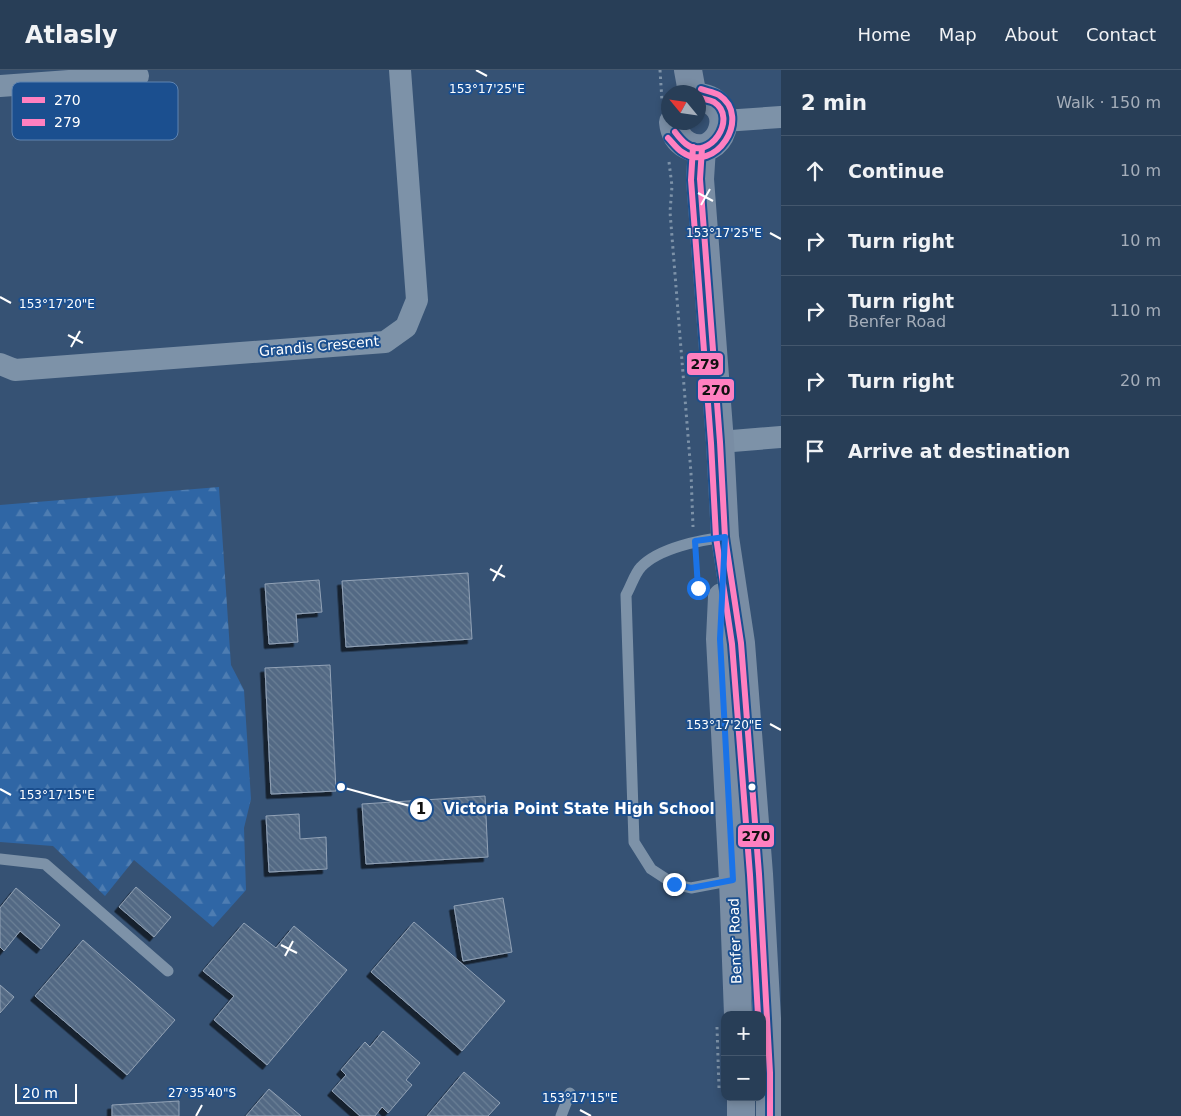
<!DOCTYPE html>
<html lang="en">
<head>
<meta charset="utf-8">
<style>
	:root { --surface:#283e57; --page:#344961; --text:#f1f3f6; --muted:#a5aeba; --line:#44576d }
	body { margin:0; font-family:"DejaVu Sans",sans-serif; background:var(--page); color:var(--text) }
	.controls { position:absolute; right:15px; bottom:15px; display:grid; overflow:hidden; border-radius:10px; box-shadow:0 2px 8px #0003 }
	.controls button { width:45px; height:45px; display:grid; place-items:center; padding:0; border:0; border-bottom:1px solid var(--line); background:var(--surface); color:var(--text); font:25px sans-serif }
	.compass { position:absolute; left:661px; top:15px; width:45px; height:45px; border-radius:50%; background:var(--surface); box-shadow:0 2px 8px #0003; rotate:299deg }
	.scale { position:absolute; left:15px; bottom:12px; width:62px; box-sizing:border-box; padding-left:5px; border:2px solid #fff; border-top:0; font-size:14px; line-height:18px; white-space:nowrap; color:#fff; -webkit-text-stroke:4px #1b4f8f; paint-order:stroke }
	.stop { position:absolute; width:15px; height:15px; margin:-11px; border:4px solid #1a73e8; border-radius:50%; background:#fff }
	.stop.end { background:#1a73e8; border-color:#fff; box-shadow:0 1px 5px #0008 }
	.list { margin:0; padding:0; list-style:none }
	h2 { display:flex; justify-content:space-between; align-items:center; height:65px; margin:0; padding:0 20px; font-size:21px }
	h2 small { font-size:16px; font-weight:400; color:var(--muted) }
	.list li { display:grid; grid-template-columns:32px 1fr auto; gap:15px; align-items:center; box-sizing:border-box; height:70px; padding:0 20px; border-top:1px solid var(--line) }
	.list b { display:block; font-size:19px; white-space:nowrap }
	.list p { margin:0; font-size:16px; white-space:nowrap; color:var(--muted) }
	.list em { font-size:16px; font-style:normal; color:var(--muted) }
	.icon { flex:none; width:28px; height:28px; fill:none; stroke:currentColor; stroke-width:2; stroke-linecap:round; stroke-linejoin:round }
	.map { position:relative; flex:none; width:781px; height:1046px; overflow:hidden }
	header { display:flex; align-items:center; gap:30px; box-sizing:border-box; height:70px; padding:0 25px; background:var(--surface); border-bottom:1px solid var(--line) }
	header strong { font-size:24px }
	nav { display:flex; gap:28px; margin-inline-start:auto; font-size:18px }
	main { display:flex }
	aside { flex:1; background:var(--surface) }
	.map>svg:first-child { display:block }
</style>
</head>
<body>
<header>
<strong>Atlasly</strong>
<nav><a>Home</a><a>Map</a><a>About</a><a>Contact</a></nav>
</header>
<main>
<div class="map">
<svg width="781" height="1046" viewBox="0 0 781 1046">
	<defs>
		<pattern id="forest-firs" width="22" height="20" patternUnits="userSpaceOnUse" patternTransform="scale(1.25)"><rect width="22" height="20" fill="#2f66a5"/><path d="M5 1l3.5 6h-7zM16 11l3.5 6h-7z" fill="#4e7db2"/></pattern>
		<pattern id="building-back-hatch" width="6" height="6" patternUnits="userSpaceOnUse" patternTransform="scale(1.25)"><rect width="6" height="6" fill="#526984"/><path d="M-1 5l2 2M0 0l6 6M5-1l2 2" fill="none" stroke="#6c8096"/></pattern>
		<filter id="shadow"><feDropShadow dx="-4.5" dy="4.5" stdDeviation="0" flood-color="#0009"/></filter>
	</defs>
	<rect width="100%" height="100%" fill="#365274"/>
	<path fill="url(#forest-firs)" d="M 219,417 L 231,595 L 244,620 L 251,729 L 244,758 L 246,820 L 213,857 L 134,790 L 105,826 L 53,776 L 0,772 L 0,435 Z"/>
	<path fill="url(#building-back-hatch)" stroke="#92a2b6" filter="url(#shadow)" d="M 468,503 L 472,569 L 346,577 L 342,511 Z
		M 319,510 L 322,542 L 296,544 L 298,572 L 269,574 L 265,514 Z
		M 330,595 L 336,721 L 271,724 L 265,598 Z
		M 485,726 L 488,787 L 366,794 L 362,734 Z
		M 299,744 L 300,769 L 326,767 L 327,799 L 269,802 L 266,746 Z
		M 136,817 L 171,847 L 154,867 L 119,837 Z
		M 16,818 L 60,855 L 41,879 L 20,861 L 4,881 L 0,877 L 0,838 Z
		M 503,828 L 512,882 L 463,891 L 454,836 Z
		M 414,852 L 505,931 L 462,981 L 371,902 Z
		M 244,853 L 276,878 L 294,856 L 347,900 L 267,995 L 214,950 L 234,926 L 203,901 Z
		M 83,870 L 175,950 L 127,1005 L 35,926 Z
		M 0,915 L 14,927 L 0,943 Z
		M 383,961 L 420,993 L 406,1010 L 412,1015 L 388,1043 L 382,1037 L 375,1046 L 360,1046 L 332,1021 L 346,1005 L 341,1000 L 365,972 L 370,977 Z
		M 464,1002 L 500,1033 L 488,1046 L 427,1046 Z
		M 269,1019 L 301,1046 L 246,1046 Z
		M 179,1031 L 179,1046 L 112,1046 L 112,1035 Z"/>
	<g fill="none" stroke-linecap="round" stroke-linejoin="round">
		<path stroke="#7d92a8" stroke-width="3" stroke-dasharray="2.5 4" stroke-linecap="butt" d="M 660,0 L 662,31
			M 669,92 L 672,116 L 670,142 L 691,403 L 693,457
			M 696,488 L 698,521
			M 717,957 L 719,1018"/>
		<path stroke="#7d92a8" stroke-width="11" d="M 725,467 C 700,470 659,478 641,497 C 635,503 631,516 626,525 L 634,772 L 651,799 L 674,814 L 691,818 L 733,810
			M 0,789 L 45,794 L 168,901
			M 561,1046 L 570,1023"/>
		<path stroke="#7d92a8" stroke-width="22" d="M 0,16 L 138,6
			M 724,51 L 781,47
			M 0,294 L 15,300 L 385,272 L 406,257 L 417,230 L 400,0
			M 720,372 L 781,367"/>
		<path stroke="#798da4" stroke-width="28" d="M 688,0 L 692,22
			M 673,52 C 674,62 678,70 687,75 C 721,93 743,32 698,27
			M 702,78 L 700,109 L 720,372 L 725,467 L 741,573 L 759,804 L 770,1003 L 770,1046
			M 722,527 L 720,569 L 733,810 L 738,945
			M 741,1027 L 741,1046"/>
		<g stroke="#1b4f8f" stroke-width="10">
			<path id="bus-1" d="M 675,62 C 678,66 682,71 686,74 C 709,92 739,48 714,32 C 710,30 703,29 698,27
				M 702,78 L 700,109 L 720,372 L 725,467 L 741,573 L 759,804 L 770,1003 L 770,1046"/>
		</g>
		<g stroke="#1b4f8f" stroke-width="10">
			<path id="bus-2" d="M 668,68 C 672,72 677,79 682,82 C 715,105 753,47 719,25 C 714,22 706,21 701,19
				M 693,77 L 691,110 L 711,373 L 716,467 L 732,574 L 750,805 L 758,945"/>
		</g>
		<use href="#bus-1" stroke="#ff80c0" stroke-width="6"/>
		<use href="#bus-2" stroke="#ff80c0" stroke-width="6"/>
	</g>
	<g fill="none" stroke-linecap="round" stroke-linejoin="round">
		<path stroke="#1a73e8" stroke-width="6" d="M 674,814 L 691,818 L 733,810 L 720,569 L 725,467 L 695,471 L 698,518"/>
	</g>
	<path fill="none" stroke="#fff" stroke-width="2" d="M 476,0 L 487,6M 698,123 L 713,131M 701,135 L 710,119M 770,163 L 781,169M 0,227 L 11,233M 68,265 L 83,273M 71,277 L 80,261M 490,499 L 505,507M 493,511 L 502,495M 770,654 L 781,660M 0,719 L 11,725M 281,875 L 297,883M 285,886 L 293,871M 580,1040 L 591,1046M 196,1046 L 202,1035"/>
	<circle fill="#fff" stroke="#1b4f8f" stroke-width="2" cx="752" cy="717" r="4.5"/>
	<g text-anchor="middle" stroke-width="4" stroke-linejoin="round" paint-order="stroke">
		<g font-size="14" fill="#fff" stroke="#1b4f8f">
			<text transform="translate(319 276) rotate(-5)" y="5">Grandis Crescent</text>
			<text transform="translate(735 871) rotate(-92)" y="5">Benfer Road</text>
		</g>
	</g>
	<rect x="12" y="12" width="166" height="58" rx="8" fill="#1b4f8f" stroke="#5f84b1" stroke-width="1"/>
	<rect x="22" y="27" width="23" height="6" fill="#ff80c0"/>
	<rect x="22" y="49" width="23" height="7" fill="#ff80c0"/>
	<g font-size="14" fill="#fff">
		<text x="54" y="35">270</text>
		<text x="54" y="57">279</text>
	</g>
	<g font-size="12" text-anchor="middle" fill="#fff" stroke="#1b4f8f" stroke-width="4" stroke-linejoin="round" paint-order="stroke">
		<text x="487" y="23">153°17'25"E</text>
		<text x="724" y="167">153°17'25"E</text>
		<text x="57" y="238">153°17'20"E</text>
		<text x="724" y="659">153°17'20"E</text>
		<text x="57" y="729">153°17'15"E</text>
		<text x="202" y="1027">27°35'40"S</text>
		<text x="580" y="1032">153°17'15"E</text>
	</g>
	<path fill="none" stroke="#fff" stroke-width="2" d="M341 717L421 739"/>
	<g fill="#fff" stroke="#1b4f8f" stroke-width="2">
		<circle cx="341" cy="717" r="5"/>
		<circle cx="421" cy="739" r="12"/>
	</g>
	<g font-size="15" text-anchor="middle" font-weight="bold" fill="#111">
		<text x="421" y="744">1</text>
	</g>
	<g font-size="15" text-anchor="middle" font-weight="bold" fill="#fff" stroke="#1b4f8f" stroke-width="4" stroke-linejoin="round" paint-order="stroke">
		<text x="579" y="744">Victoria Point State High School</text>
	</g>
	<g stroke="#1b4f8f" stroke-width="2">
		<rect x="686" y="282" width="38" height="24" rx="5" fill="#ff80c0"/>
		<rect x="697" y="308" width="38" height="24" rx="5" fill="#ff80c0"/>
		<rect x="737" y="754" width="38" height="24" rx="5" fill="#ff80c0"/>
	</g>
	<g font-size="14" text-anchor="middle" font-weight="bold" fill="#111">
		<text x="705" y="299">279</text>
		<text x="716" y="325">270</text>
		<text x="756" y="771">270</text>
	</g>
</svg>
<div class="controls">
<button>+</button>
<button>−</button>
</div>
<svg class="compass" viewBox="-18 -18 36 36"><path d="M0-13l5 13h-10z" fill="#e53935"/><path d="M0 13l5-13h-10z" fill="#a5aeba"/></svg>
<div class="scale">20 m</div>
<div class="stop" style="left:698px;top:518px"></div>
<div class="stop end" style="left:674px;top:814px"></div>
</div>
<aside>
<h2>2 min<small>Walk · 150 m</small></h2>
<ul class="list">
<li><svg class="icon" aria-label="ahead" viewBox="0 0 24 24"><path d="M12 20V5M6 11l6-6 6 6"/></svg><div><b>Continue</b></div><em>10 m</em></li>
<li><svg class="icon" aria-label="right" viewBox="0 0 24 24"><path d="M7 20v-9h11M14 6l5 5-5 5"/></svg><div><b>Turn right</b></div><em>10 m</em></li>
<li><svg class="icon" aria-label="right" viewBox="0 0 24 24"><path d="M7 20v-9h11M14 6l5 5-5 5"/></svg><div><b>Turn right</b><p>Benfer Road</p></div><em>110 m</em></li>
<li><svg class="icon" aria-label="right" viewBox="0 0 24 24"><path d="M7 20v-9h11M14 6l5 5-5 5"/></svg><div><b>Turn right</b></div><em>20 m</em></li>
<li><svg class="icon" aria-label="arrive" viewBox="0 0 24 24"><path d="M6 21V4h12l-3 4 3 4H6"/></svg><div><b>Arrive at destination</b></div></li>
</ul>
</aside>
</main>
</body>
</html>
